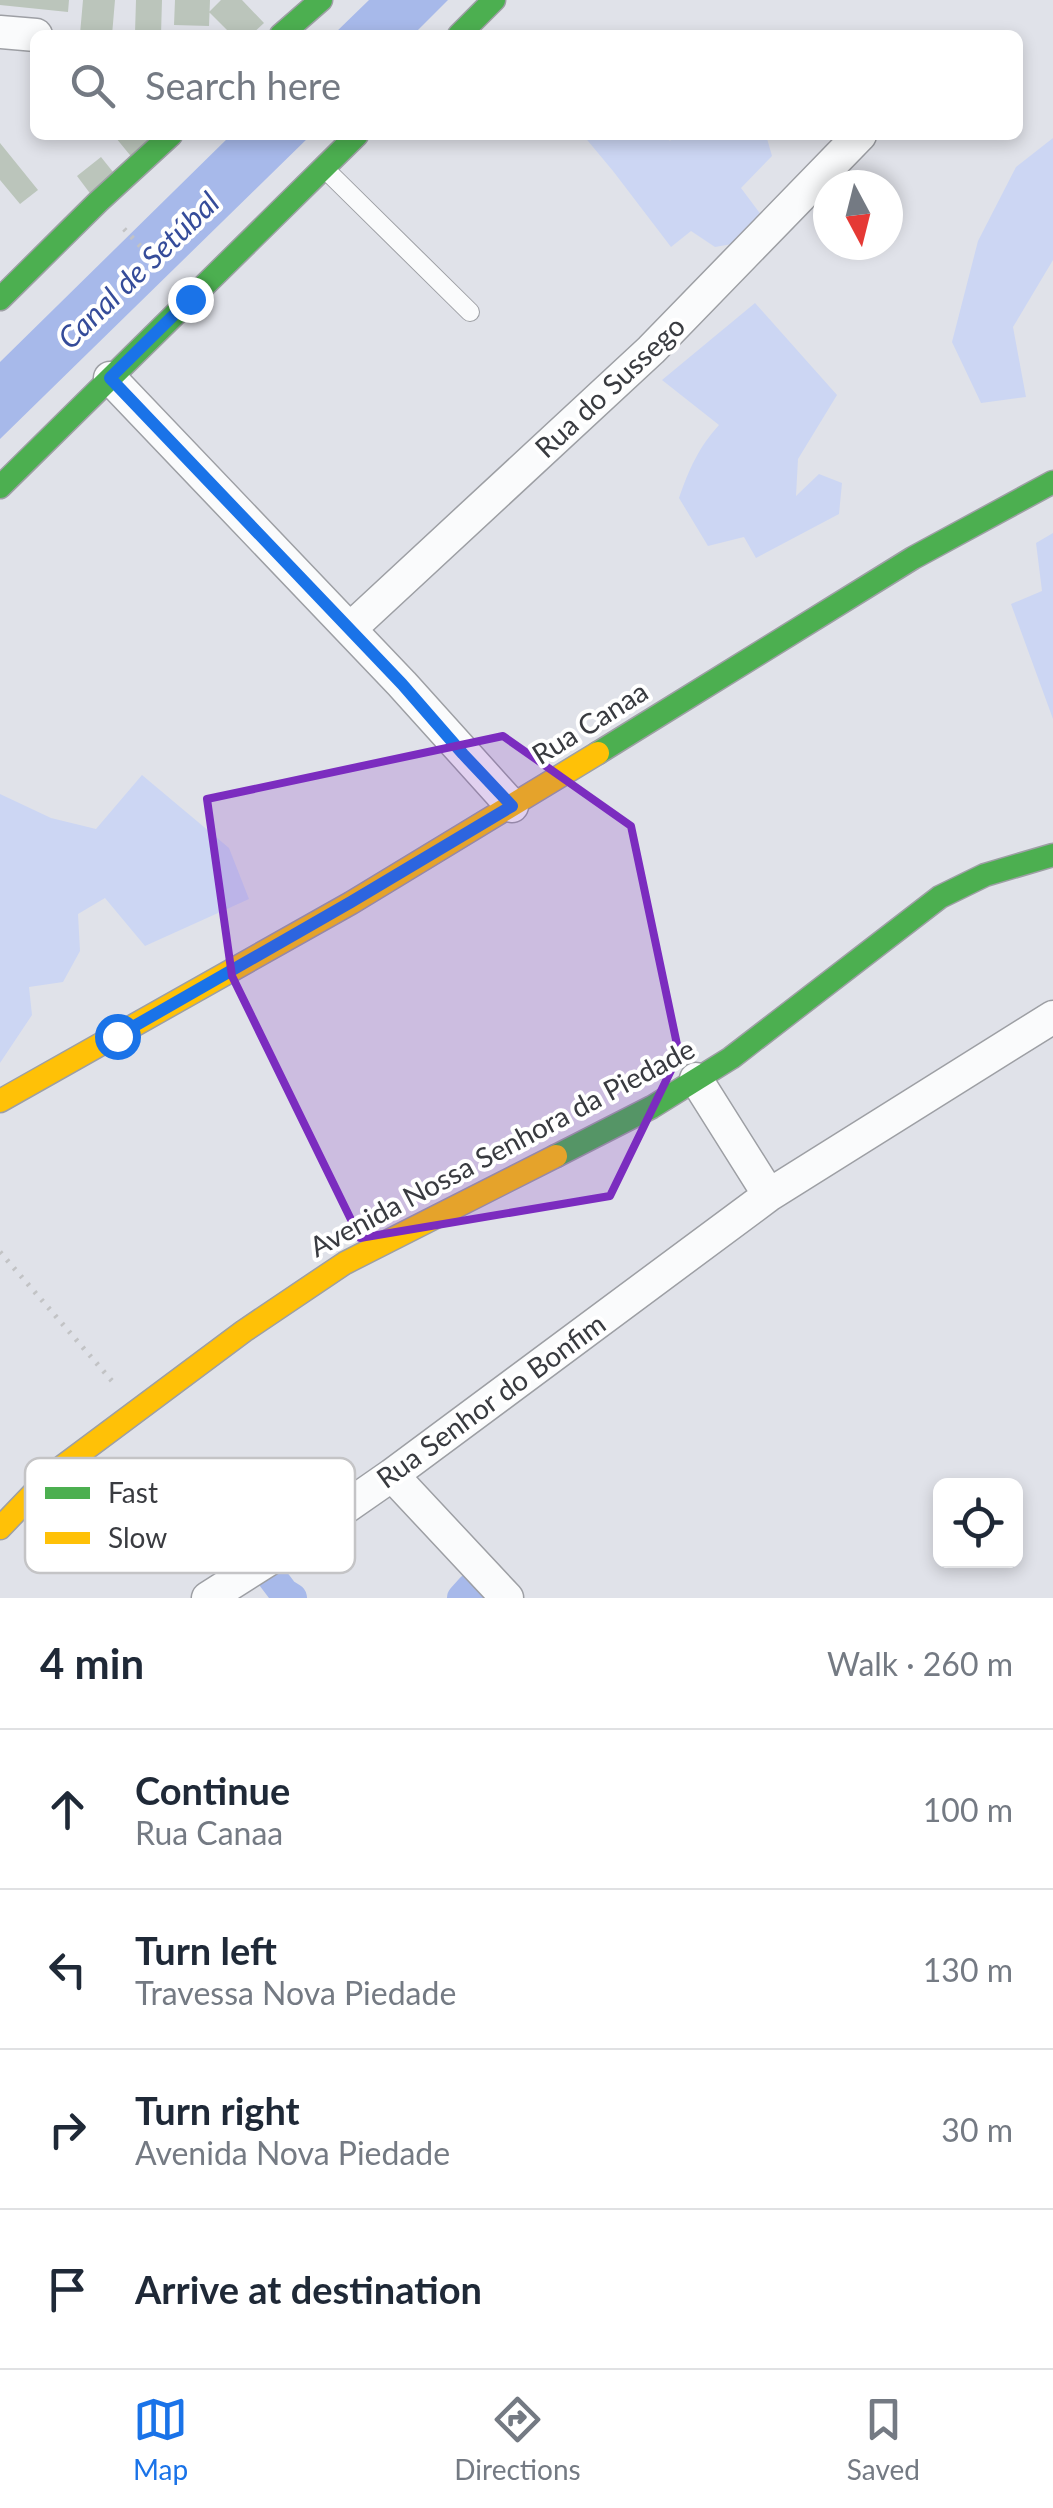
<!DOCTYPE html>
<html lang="en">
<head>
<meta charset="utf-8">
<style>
	:root { --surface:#fff; --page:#f2f2f3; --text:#1f2937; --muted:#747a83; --line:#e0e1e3; --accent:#1a73e8 }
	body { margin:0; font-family:Lato,sans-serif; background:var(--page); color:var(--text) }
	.controls { position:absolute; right:30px; bottom:30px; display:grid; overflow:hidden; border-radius:15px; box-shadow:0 5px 15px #0003 }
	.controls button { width:90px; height:90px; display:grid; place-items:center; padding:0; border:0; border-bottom:2px solid var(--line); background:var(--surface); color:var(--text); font:50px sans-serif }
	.compass { position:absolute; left:813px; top:170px; width:90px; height:90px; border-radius:50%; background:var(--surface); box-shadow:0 5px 15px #0003; rotate:173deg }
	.stop { position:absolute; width:30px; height:30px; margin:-22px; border:8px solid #1a73e8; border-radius:50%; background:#fff }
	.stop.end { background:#1a73e8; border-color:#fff; box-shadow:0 2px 10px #0008 }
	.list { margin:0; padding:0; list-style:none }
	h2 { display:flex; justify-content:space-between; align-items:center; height:130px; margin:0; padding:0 40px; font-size:42px }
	h2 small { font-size:32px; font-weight:400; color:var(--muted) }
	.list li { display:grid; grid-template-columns:65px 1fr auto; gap:30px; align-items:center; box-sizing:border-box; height:160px; padding:0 40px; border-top:2px solid var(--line) }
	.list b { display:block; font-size:38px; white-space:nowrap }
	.list p { margin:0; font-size:32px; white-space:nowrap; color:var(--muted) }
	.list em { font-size:32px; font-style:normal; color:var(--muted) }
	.icon { flex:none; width:55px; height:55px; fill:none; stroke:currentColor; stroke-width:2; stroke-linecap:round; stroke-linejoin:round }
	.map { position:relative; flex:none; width:1053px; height:1598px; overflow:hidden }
	.search { position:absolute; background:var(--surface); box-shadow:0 5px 15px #0003; left:30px; right:30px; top:30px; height:110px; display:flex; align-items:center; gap:25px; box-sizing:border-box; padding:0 35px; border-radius:15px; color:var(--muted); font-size:38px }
	.sheet { height:770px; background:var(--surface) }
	nav { display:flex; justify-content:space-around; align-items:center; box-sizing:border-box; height:140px; border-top:2px solid var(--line); background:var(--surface); font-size:28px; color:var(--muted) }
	nav a { display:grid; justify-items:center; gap:5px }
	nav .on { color:var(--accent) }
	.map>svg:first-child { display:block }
</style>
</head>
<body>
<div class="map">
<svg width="1053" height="1598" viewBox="0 0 1053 1598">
	<rect width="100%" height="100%" fill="#e0e2e9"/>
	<path fill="#ccd6f3" d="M 583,135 L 664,135 L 670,141 L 676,135 L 766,135 L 772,156 L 741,188 L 765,220 L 732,244 L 715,247 L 691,231 L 671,247 L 613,171 Z
		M 1053,138 L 1053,260 L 1013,327 L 1026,397 L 981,403 L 952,342 L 978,241 L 1016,167 Z
		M 755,303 L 837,395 L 798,459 L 796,496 L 819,474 L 842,483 L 839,514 L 756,558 L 744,537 L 708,546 L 679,498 C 689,469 699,447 719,425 L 662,380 Z
		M 1053,533 L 1053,719 L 1011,604 L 1042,591 L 1036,543 Z
		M 142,775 L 229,848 L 249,899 L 145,946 L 105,898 L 78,914 L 80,951 L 63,982 L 29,987 L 32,1015 L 0,1063 L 0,794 L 51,818 L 96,829 Z"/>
	<path fill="#a7b9ea" d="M 369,0 L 448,0 L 413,35 L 333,35 Z
		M 231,135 L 311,135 L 0,439 L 0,362 Z"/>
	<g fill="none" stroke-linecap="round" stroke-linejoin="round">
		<path stroke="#a7b9ea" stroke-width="30" d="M 219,1507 L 284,1593 L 292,1598
			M 462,1598 L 471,1588 L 490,1585 L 502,1598"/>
	</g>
	<path fill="#bbc5bb" d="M 0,0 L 69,0 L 68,12 L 0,5 Z
		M 83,0 L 115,0 L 112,35 L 80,34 Z
		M 136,0 L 162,0 L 161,35 L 135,33 Z
		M 175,0 L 210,0 L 209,26 L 174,25 Z
		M 221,0 L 242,0 L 264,23 L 251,35 L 232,35 L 209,12 Z
		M 120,135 L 164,135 L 134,160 L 116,138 Z
		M 0,143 L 38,190 L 20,204 L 0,180 Z
		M 101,157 L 117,177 L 92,196 L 77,176 Z"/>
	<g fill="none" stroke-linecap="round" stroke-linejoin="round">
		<g stroke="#9d9fa4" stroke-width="20">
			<path id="lane" d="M 324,168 L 470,312"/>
		</g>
		<g stroke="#9d9fa4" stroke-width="35">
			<path id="street" d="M 0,32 L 36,35
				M 110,378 L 402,684 L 512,806
				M 350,629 L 651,350 L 860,135
				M 696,1079 L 769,1195
				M 392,1475 L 507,1598
				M 208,1598 L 290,1546 L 392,1475 L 769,1195 L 1053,1017"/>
		</g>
		<g stroke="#9d9fa4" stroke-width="25">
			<path id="fast" d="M 281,35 L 321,0
				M 459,35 L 494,0
				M 0,299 L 98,202 L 171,135
				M 0,487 L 357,135
				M 598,753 L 913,558 L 1053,482
				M 556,1156 L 652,1107 L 731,1058 L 940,897 L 985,875 L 1053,855"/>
		</g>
		<g stroke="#9d9fa4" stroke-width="25">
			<path id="slow" d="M 0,1101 L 351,903 L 598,753
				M 0,1528 L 51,1475 L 244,1331 L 345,1263 L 556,1156"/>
		</g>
		<path stroke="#c2c3c5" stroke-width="5" stroke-dasharray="2.5 8" stroke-linecap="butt" d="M 124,229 L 165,272
			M 0,1252 L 112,1381"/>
		<use href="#lane" stroke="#fafbfc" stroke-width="18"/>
		<use href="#street" stroke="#fafbfc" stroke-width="32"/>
		<use href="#fast" stroke="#4caf50" stroke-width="22"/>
		<use href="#slow" stroke="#ffc107" stroke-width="22"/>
	</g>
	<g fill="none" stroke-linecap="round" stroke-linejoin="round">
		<path stroke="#1a73e8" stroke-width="12" d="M 117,1036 L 351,902 L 512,806 L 463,754 L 402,684 L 110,378 L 190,299"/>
	</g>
	<path fill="#7b2cbf" fill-opacity="0.2" stroke="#7b2cbf" stroke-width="8" stroke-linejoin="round" d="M 503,736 L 631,826 L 679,1054 L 610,1196 L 360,1238 L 232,976 L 207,799 Z"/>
	<g text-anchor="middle" stroke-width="8" stroke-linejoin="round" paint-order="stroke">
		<g font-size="28" fill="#393b40" stroke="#fff">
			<text transform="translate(610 387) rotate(-43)" y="10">Rua do Sussego</text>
			<text transform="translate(590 723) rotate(-32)" y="10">Rua Canaa</text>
			<text transform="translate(502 1148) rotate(-28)" y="10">Avenida Nossa Senhora da Piedade</text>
			<text transform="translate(491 1401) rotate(-36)" y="10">Rua Senhor do Bonfim</text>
		</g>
		<g font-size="30" font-style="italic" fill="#354c9a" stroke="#fff">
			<text transform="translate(139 271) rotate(-44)" y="10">Canal de Setúbal</text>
		</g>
	</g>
	<rect x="25" y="1458" width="330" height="115" rx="15" fill="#fff" stroke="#c4c4c6" stroke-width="2.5"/>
	<rect x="45" y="1487" width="45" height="12" fill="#4caf50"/>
	<rect x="45" y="1532" width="45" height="12" fill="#ffc107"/>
	<g font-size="28" fill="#393b40">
		<text x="108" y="1503">Fast</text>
		<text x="108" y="1548">Slow</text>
	</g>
</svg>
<div class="controls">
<button><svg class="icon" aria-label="locate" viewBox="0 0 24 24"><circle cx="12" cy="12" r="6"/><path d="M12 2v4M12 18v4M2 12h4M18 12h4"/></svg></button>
</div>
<svg class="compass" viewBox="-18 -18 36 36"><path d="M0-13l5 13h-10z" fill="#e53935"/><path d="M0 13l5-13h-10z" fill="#747a83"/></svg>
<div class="stop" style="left:117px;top:1036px"></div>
<div class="stop end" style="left:190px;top:299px"></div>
<div class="search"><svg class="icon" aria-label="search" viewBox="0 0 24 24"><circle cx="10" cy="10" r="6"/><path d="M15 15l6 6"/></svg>Search here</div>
</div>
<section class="sheet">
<h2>4 min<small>Walk · 260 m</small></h2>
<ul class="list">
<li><svg class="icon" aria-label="ahead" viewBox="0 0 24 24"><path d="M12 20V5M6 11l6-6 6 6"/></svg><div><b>Continue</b><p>Rua Canaa</p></div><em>100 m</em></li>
<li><svg class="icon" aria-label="left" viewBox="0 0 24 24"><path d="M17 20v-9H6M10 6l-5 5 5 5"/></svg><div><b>Turn left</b><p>Travessa Nova Piedade</p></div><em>130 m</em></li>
<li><svg class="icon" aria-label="right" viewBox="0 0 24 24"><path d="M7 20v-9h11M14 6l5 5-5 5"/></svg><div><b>Turn right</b><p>Avenida Nova Piedade</p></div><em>30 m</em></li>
<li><svg class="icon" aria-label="arrive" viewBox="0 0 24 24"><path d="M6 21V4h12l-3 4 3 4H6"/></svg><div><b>Arrive at destination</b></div></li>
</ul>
</section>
<nav>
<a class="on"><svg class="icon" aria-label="map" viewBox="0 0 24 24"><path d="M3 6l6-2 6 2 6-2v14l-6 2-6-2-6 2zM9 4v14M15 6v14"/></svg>Map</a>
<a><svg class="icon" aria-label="directions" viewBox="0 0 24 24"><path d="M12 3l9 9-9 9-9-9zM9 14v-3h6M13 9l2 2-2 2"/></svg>Directions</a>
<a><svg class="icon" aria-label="saved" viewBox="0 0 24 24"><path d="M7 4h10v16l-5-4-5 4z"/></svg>Saved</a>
</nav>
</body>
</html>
